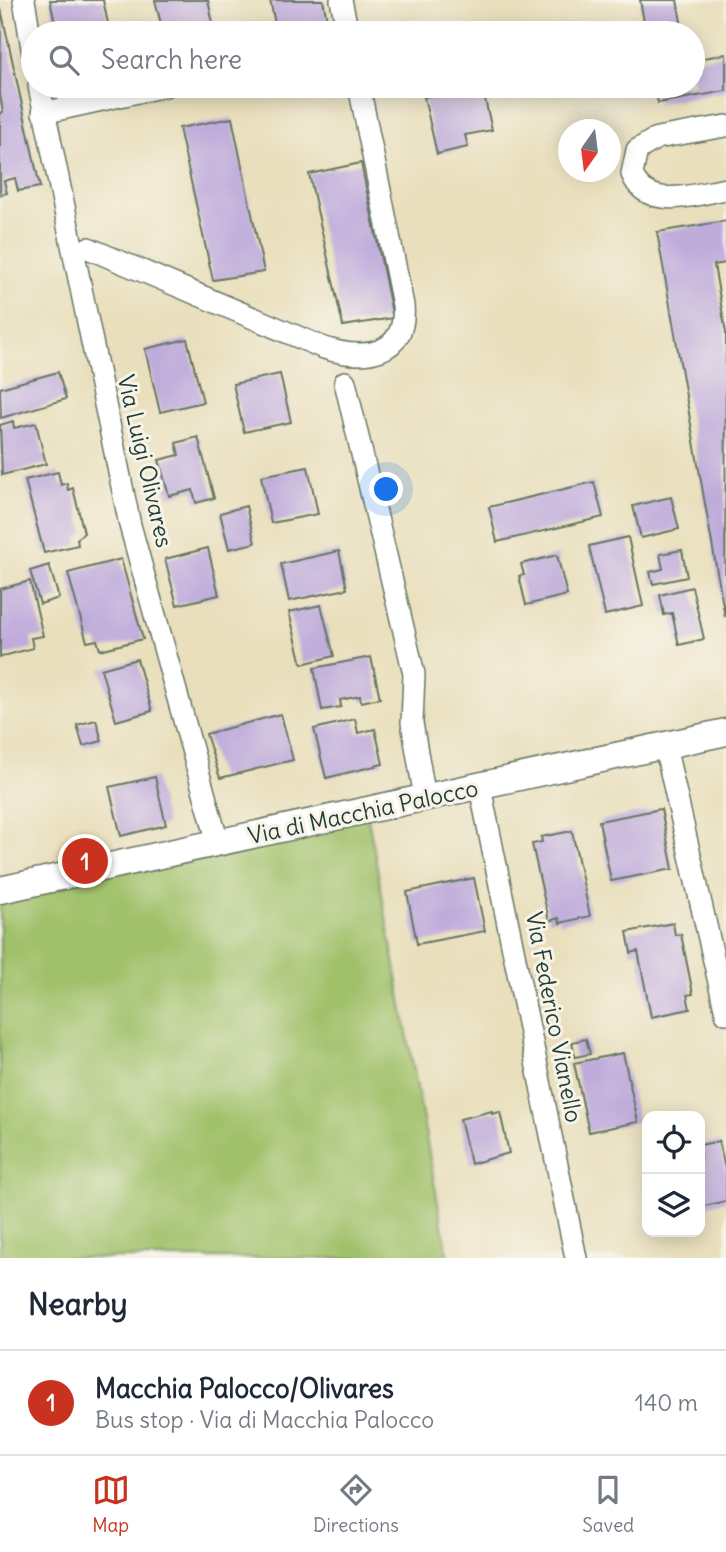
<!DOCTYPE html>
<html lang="en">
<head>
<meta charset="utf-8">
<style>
	:root { --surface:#fff; --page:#f2f2f3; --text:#1f2937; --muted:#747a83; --line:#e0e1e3; --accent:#c8321e }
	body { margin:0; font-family:Delius,sans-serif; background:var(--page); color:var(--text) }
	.controls { position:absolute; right:21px; bottom:21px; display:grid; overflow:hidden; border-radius:14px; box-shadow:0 4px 18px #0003 }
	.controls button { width:63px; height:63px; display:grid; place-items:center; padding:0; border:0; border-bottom:2px solid var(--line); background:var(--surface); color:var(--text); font:35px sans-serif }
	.compass { position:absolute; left:558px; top:119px; width:63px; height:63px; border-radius:50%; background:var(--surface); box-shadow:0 4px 18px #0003; rotate:194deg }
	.you { position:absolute; left:387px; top:490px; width:24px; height:24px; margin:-18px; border:5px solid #fff; border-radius:50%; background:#1a73e8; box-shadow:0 0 0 10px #1a73e833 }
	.badge { display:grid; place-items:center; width:46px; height:46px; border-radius:50%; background:var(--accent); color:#fff; font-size:23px; font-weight:700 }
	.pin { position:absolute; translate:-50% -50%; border:4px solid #fff; box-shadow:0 2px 7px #0006 }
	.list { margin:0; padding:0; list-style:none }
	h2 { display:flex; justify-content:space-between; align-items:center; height:91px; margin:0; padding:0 28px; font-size:30px }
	h2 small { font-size:23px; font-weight:400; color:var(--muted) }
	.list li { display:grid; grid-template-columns:46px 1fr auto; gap:21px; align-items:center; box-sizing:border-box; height:105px; padding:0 28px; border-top:2px solid var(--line) }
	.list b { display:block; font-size:26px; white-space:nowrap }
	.list p { margin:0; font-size:23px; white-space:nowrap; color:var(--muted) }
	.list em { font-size:23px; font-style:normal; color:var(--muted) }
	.icon { flex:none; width:38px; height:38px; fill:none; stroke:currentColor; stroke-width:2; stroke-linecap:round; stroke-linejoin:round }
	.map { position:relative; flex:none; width:726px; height:1258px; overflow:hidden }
	.search { position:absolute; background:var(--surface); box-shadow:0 4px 18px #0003; left:21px; right:21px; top:21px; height:77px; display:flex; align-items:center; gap:18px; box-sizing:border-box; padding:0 24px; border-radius:38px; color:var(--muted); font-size:26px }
	.sheet { height:196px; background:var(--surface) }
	nav { display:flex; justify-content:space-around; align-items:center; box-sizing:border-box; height:98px; border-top:2px solid var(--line); background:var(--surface); font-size:19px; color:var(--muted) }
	nav a { display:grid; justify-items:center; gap:4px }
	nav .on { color:var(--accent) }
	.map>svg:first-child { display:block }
</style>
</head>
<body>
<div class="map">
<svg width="726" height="1258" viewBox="0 0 726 1258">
	<rect width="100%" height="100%" fill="#f7f3e8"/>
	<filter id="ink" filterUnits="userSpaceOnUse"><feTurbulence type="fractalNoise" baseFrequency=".0143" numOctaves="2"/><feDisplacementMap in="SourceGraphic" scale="14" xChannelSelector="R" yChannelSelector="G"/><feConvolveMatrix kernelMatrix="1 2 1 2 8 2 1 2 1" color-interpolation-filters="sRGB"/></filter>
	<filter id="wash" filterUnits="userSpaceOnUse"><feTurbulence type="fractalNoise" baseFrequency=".00686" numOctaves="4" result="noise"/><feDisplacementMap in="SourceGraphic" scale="28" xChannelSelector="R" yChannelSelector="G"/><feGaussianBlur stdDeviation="1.57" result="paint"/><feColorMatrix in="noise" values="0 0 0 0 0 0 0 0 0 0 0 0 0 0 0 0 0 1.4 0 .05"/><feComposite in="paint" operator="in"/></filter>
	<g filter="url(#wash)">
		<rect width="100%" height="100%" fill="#e9dfbc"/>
		<path fill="#a0c16a" stroke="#607f4f" stroke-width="2" d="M 367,812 L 448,1258 L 0,1258 L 0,890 Z"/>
		<g id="blocks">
			<path fill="#bfacdb" d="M 50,0 L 103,0 L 110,33 L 57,33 Z
				M 155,0 L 208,0 L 213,24 L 163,32 Z
				M 270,0 L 323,0 L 328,25 L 277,33 Z
				M 640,0 L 677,0 L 683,33 L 646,33 Z
				M 1,9 L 40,187 L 18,191 L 15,178 L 4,181 L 7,193 L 0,195 L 0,113 L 3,112 L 0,95 Z
				M 726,54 L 726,91 L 658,103 L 655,86 L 693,86 L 693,60 Z
				M 473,86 L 482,86 L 492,130 L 465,135 L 468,147 L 437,154 L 424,97 Z
				M 232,118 L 264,272 L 213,280 L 179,128 Z
				M 361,163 L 393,318 L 343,326 L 309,174 Z
				M 726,221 L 726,263 L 714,265 L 726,333 L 725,617 L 657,232 Z
				M 187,339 L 203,402 L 160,412 L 145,349 Z
				M 58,372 L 66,399 L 1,418 L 0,388 Z
				M 280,374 L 291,422 L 244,432 L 233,384 Z
				M 13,421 L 14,428 L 36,423 L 46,464 L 2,475 L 0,425 Z
				M 198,437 L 214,498 L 196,503 L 193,490 L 169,496 L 159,460 L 179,455 L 176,443 Z
				M 308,467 L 318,514 L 271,523 L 261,476 Z
				M 58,472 L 61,485 L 67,483 L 68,490 L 73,488 L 84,533 L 77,539 L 78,545 L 44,553 L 25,480 Z
				M 594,482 L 603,517 L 497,542 L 489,507 Z
				M 671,497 L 679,529 L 641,538 L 633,506 Z
				M 246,506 L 255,543 L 229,549 L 220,513 Z
				M 628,537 L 643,606 L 605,615 L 589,546 Z
				M 208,548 L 219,595 L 177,605 L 165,559 Z
				M 682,550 L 687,577 L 653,584 L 650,572 L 663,569 L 660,554 Z
				M 339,551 L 347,589 L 289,601 L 281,564 Z
				M 557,555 L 567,595 L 526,605 L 519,576 L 524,575 L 521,564 Z
				M 121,559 L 143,639 L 100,650 L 97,640 L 87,642 L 68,573 Z
				M 49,565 L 59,598 L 40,604 L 30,571 Z
				M 30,581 L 43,636 L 31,638 L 33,648 L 0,657 L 0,589 Z
				M 692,587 L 704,639 L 679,645 L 672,613 L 664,615 L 660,595 Z
				M 321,605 L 334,656 L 302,664 L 289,612 Z
				M 371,657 L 380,698 L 361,702 L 360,696 L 340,700 L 341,707 L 322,710 L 314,668 Z
				M 137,659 L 152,711 L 116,721 L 101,669 Z
				M 281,714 L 293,760 L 220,778 L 206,734 Z
				M 355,719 L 358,733 L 375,729 L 383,764 L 326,778 L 314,729 Z
				M 96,720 L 102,741 L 83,746 L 77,725 Z
				M 155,777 L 166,825 L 121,836 L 109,787 Z
				M 661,809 L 673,869 L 611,881 L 599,821 Z
				M 572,831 L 590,916 L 560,923 L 559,918 L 549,921 L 532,844 L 542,842 L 541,837 Z
				M 474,878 L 485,931 L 417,944 L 407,892 Z
				M 673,923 L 675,935 L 681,934 L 693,994 L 687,995 L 690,1009 L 651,1017 L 638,951 L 631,953 L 627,932 Z
				M 586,1039 L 590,1054 L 575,1057 L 572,1042 Z
				M 623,1053 L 638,1122 L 589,1132 L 574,1063 Z
				M 492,1111 L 492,1114 L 500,1112 L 509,1153 L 471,1164 L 460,1119 Z
				M 719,1141 L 726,1173 L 726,1201 L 700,1207 L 700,1145 Z"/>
		</g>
	</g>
	<g filter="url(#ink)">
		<use href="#blocks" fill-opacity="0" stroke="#667664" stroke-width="2"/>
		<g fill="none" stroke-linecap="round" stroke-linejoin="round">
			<g stroke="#667664" stroke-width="24">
				<path id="minor" d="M 24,0 L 33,54
					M 341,0 L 348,33
					M 39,86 L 130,525 L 218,843
					M 43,113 L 165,86
					M 726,126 L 657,138 L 637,150 L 632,174 C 647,212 695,194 726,189
					M 88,248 L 324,348 C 362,360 408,357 403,305 L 359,86
					M 345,382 L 414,674 L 412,723 L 425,798
					M 665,746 L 726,1013
					M 480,787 L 576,1258"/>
			</g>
			<g stroke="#667664" stroke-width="29">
				<path id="tertiary" d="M 0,890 L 726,732"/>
			</g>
			<use href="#minor" stroke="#fff" stroke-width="21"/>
			<use href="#tertiary" stroke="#fff" stroke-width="26"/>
		</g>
	</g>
	<g text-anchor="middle" stroke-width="6" stroke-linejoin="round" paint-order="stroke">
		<g font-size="23" fill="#1f3d34" stroke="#f7f3e8">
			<text transform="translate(145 461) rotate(77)" y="8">Via Luigi Olivares</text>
			<text transform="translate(363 812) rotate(-12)" y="8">Via di Macchia Palocco</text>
			<text transform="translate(554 1017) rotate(79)" y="8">Via Federico Vianello</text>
		</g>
	</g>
</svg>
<div class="controls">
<button><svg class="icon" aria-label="locate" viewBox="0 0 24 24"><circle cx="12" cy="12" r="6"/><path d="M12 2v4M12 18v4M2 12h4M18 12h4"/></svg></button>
<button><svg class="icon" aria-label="layers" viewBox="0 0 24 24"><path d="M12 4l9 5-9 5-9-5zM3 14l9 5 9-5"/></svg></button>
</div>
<svg class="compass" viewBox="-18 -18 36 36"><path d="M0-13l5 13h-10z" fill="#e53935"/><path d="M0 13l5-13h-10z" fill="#747a83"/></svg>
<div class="you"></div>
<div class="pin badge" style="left:85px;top:861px">1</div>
<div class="search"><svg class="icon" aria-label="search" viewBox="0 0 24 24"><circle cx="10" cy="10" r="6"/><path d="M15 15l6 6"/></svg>Search here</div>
</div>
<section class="sheet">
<h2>Nearby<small></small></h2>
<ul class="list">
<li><span class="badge">1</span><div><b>Macchia Palocco/Olivares</b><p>Bus stop · Via di Macchia Palocco</p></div><em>140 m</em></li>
</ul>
</section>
<nav>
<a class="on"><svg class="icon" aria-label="map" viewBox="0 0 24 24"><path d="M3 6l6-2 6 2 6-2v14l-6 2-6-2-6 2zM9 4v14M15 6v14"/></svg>Map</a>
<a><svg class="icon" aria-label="directions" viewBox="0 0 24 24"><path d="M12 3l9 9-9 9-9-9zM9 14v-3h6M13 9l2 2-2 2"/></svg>Directions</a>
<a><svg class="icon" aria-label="saved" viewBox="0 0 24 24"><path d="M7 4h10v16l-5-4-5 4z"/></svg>Saved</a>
</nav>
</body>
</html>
